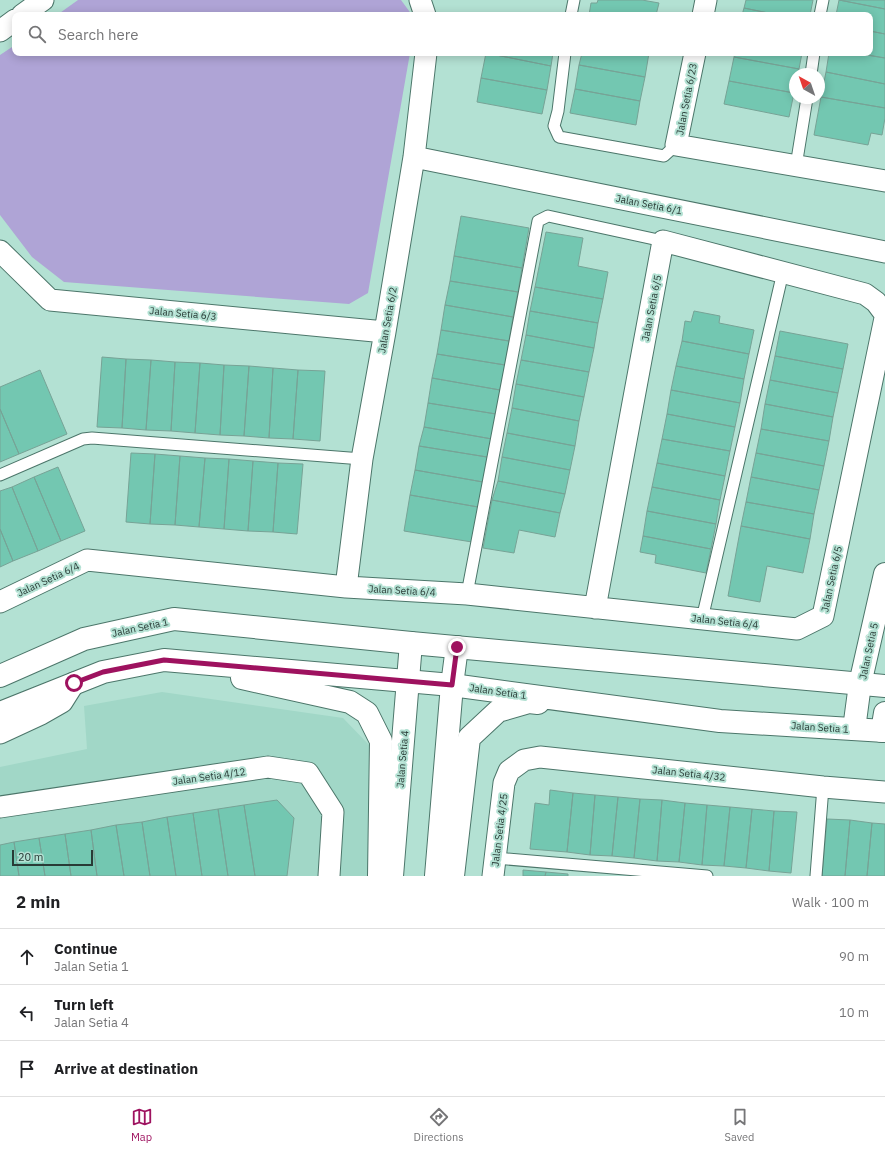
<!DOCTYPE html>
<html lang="en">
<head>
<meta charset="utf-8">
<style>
	:root { --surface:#fff; --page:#f6f6f6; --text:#202124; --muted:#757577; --line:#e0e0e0; --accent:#9e125f }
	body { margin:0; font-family:"IBM Plex Sans",sans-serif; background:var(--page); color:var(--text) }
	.compass { position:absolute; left:789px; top:68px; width:36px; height:36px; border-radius:50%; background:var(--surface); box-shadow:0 2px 10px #0003; rotate:320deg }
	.scale { position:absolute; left:12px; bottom:10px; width:81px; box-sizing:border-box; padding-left:4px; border:2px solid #293b36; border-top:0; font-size:11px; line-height:14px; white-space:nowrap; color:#293b36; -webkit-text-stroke:3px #b3e1d3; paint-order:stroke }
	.stop { position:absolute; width:12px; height:12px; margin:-9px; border:3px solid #9e125f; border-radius:50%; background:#fff }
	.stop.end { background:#9e125f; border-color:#fff; box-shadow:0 1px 4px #0008 }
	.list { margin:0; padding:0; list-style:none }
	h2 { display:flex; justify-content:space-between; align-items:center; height:52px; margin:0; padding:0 16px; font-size:17px }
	h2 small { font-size:13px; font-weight:400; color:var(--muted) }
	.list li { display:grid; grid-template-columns:26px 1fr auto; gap:12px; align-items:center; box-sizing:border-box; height:56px; padding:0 16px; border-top:1px solid var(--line) }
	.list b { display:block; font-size:15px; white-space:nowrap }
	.list p { margin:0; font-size:13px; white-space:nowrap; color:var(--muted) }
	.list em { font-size:13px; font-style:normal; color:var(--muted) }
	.icon { flex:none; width:22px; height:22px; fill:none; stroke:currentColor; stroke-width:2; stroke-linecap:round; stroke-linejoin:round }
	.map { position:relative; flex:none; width:885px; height:876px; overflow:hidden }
	.search { position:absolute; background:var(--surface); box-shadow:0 2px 10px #0003; left:12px; right:12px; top:12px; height:44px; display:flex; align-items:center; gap:10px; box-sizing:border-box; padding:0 14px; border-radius:8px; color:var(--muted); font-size:15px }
	.sheet { height:220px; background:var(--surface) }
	nav { display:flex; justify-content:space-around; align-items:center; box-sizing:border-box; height:56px; border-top:1px solid var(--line); background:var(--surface); font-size:11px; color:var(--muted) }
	nav a { display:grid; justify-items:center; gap:2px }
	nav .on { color:var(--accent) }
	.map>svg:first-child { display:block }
</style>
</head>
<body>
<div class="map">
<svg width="885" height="876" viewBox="0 0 885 876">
	<rect width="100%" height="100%" fill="#b3e1d3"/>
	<path fill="#a1d7c7" d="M 162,692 L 343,718 L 372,748 L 368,876 L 0,876 L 0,767 L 87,749 L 84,706 Z"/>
	<path fill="#afa4d6" d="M 78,0 L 401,0 L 412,15 L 57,15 Z
		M 15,45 L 15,53 L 410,53 L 368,293 L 349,304 L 64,282 L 32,257 L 0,215 L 0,55 Z"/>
	<path fill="#73c7b1" stroke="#77a396" d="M 598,0 L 642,0 L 659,3 L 656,15 L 589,15 L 591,3 L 597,3 Z
		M 746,0 L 813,0 L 810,15 L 778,15 L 744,8 Z
		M 839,0 L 885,0 L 885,9 Z
		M 839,0 L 885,9 L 885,34 L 870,31 L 870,15 L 836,15 Z
		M 744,8 L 778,15 L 742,15 Z
		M 870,31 L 885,34 L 885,58 L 855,53 L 870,53 Z
		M 486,53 L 553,53 L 551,66 Z
		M 486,53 L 551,66 L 547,90 L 481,78 Z
		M 582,53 L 649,53 L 645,77 L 579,65 Z
		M 735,53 L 802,53 L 799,69 L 734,57 Z
		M 829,53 L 855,53 L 885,58 L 885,84 L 826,72 Z
		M 734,57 L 799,69 L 798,74 L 795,74 L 794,93 L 729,81 Z
		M 579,65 L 645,77 L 640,101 L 575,89 Z
		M 826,72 L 885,84 L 885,108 L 821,97 Z
		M 481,78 L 547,90 L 542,114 L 477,102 Z
		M 729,81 L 794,93 L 789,117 L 724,104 Z
		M 575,89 L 640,101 L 636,125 L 570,113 Z
		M 821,97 L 885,108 L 885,118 L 882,135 L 871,133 L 868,145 L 814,135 Z
		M 461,216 L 529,228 L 522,268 L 454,256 Z
		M 546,232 L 583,238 L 578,266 L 608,272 L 603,299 L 535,287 Z
		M 454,256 L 522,268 L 518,292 L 450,281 Z
		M 450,281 L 518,292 L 513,317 L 445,305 Z
		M 535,287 L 603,299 L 598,323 L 530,311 Z
		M 445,305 L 513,317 L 509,341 L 441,330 Z
		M 530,311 L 598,323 L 594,348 L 526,335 Z
		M 694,311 L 720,316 L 719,323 L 754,330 L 749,354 L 682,341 L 685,321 L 691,322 Z
		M 441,330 L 509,341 L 505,365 L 437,354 Z
		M 780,331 L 848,344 L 843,369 L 775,356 Z
		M 526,335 L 594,348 L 589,372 L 521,360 Z
		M 682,341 L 749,354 L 744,379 L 676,366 Z
		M 437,354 L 505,365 L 500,390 L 432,378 Z
		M 775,356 L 843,369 L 838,393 L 770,380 Z
		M 102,357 L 126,359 L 122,428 L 97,427 Z
		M 126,359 L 151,360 L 146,430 L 122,428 Z
		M 151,360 L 175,362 L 171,431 L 146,430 Z
		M 521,360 L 589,372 L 584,397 L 516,384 Z
		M 175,362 L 200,363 L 195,433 L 171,431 Z
		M 200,363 L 224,365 L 220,435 L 195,433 Z
		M 224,365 L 249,366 L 244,436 L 220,435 Z
		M 249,366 L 273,368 L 269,438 L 244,436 Z
		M 676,366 L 744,379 L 740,403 L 671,390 Z
		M 273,368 L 298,370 L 293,439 L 269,438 Z
		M 40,370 L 67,434 L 19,454 L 0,409 L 0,387 Z
		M 298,370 L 325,371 L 320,441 L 293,439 Z
		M 432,378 L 500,390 L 496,414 L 428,403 Z
		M 770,380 L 838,393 L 833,417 L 765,404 Z
		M 516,384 L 584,397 L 579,421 L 512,408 Z
		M 671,390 L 740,403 L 735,427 L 667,414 Z
		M 428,403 L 496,414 L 492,439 L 424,427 Z
		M 765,404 L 833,417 L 829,441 L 761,429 Z
		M 512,408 L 579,421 L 575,446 L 507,433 Z
		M 0,409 L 19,454 L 0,462 Z
		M 667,414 L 735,427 L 730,451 L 662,439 Z
		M 424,427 L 492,439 L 487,457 L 419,446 Z
		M 761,429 L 829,441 L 824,466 L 756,453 Z
		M 507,433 L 575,446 L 570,470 L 502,457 Z
		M 662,439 L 730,451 L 725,476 L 657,463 Z
		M 419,446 L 487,457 L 483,482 L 415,470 Z
		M 131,453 L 155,454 L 150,524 L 126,522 Z
		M 756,453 L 824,466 L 819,490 L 751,477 Z
		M 155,454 L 180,456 L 175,525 L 150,524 Z
		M 180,456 L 205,458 L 199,527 L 175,525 Z
		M 502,457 L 570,470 L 565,494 L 498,481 Z
		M 205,458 L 229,459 L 224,529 L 199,527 Z
		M 229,459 L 253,461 L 248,531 L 224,529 Z
		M 253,461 L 278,463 L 273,532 L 248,531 Z
		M 278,463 L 303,464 L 297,534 L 273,532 Z
		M 657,463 L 725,476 L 720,500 L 652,487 Z
		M 58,467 L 85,531 L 61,541 L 34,477 Z
		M 415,470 L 483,482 L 478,507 L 410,495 Z
		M 34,477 L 61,541 L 38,551 L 12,487 Z
		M 751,477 L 819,490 L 814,514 L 746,502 Z
		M 498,481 L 565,494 L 560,513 L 492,500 Z
		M 12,487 L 38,551 L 13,561 L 0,529 L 0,491 Z
		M 652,487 L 720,500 L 716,524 L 647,511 Z
		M 410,495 L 478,507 L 472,542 L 404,531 Z
		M 492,500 L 560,513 L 555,537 L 519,530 L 514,553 L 483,548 Z
		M 746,502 L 814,514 L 810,539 L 741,526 Z
		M 647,511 L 716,524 L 711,549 L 643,536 Z
		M 741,526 L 810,539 L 803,573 L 767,566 L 760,602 L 728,596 Z
		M 0,529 L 13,561 L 0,567 Z
		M 643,536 L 711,549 L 706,573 L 655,563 L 656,555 L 640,552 Z
		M 550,790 L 573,793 L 567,852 L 530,849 L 535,803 L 549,805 Z
		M 573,793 L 595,795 L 590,855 L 567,852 Z
		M 595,795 L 618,797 L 612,856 L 590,855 Z
		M 618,797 L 640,799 L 634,858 L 612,856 Z
		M 640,799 L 662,800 L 657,861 L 634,858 Z
		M 277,800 L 294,818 L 287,876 L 255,876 L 244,805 Z
		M 662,800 L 685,803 L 679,862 L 657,861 Z
		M 685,803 L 707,805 L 702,865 L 679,862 Z
		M 244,805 L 255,876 L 228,876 L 218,809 Z
		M 707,805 L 730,807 L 724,866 L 702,865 Z
		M 730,807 L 752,809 L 746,868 L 724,866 Z
		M 218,809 L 228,876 L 202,876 L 193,813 Z
		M 752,809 L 774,811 L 769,871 L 746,868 Z
		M 774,811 L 797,812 L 791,873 L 769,871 Z
		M 193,813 L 202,876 L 176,876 L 167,817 Z
		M 167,817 L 176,876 L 150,876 L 142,822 Z
		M 827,819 L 850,820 L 845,876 L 822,876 Z
		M 850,820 L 872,823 L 867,876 L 845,876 Z
		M 142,822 L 150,876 L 124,876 L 116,825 Z
		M 872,823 L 885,824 L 885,876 L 867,876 Z
		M 116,825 L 124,876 L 97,876 L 91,830 Z
		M 91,830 L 97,876 L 71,876 L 65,834 Z
		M 65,834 L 71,876 L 45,876 L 39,838 Z
		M 39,838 L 45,876 L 19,876 L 14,842 Z
		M 14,842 L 19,876 L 0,876 L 0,845 Z
		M 523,870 L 546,872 L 545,876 L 523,876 Z
		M 546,872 L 568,874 L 568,876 L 545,876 Z"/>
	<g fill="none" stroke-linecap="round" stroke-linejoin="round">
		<g stroke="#4c766a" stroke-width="13">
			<path id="service" d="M 571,15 L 574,0
				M 820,15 L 823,0
				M 565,53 L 558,111 L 554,126 L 559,137 L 664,156 L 676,145
				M 811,74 L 814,53
				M 796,166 L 807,98
				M 0,475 L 83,439 L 92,438 L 362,459
				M 467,594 L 538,221 L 548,216 L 663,241
				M 702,619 L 783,272
				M 495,858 L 707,876
				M 816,876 L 823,787"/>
		</g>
		<g stroke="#4c766a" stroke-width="23">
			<path id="minor" d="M 420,0 L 425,15
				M 22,15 L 43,0
				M 703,15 L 706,0
				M 0,31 L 15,20
				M 695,53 L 676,145 L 885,181
				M 414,157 L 885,252
				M 0,251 L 50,300 L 385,332
				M 346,587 L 362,459 L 385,332 L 414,157 L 426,53
				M 0,602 L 87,560 L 346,587 L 467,594 L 797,629 L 823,616 L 885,318
				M 595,608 L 663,241 L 865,294 L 876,302 L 885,314
				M 0,733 L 41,714 L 62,702 L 74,683
				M 0,807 L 268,767 L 308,773 L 333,812 L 329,876
				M 493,876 L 504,783 L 509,771 L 524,760 L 540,757 L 823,787 L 885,792"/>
		</g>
		<g stroke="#4c766a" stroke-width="24">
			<path id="tertiary" d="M 854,729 L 860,684 L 885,574
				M 882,731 L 885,713
				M 392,876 L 411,643
				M 436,876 L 452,685 L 457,647"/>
		</g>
		<g stroke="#4c766a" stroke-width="24">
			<path id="primary" d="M 0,676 L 84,639 L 174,619 L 411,643 L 885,686
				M 242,678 L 350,702 L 367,713 L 381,741 L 379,876
				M 0,713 L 103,672 L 164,660 L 452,685 L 720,721 L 885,731
				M 453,876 L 469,738 L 498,711 L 529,702 L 538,703"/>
		</g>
		<use href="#service" stroke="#fff" stroke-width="11"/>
		<use href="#minor" stroke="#fff" stroke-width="21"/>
		<use href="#tertiary" stroke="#fff" stroke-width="22"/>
		<use href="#primary" stroke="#fff" stroke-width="22"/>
	</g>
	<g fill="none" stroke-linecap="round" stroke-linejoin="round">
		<path stroke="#9e125f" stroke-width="5" d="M 74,683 L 103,672 L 164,660 L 452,685 L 457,647"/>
	</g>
	<g text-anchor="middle" stroke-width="4" stroke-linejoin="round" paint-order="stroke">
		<g font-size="10" fill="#293b36" stroke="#b3e1d3">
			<text transform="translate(686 99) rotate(-79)" y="4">Jalan Setia 6/23</text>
			<text transform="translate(649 204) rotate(11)" y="4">Jalan Setia 6/1</text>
			<text transform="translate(651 308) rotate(-79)" y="4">Jalan Setia 6/5</text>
			<text transform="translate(183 313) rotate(5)" y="4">Jalan Setia 6/3</text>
			<text transform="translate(387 320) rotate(-80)" y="4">Jalan Setia 6/2</text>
			<text transform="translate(48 579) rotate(-25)" y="4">Jalan Setia 6/4</text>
			<text transform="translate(831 579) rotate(-78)" y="4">Jalan Setia 6/5</text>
			<text transform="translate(402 590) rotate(3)" y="4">Jalan Setia 6/4</text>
			<text transform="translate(725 621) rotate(6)" y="4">Jalan Setia 6/4</text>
			<text transform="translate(140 627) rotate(-12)" y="4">Jalan Setia 1</text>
			<text transform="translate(868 651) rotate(-78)" y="4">Jalan Setia 5</text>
			<text transform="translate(498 691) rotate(8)" y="4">Jalan Setia 1</text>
			<text transform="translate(820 727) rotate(4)" y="4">Jalan Setia 1</text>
			<text transform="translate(402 759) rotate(-85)" y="4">Jalan Setia 4</text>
			<text transform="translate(689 773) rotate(6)" y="4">Jalan Setia 4/32</text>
			<text transform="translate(209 776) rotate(-8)" y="4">Jalan Setia 4/12</text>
			<text transform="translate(499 830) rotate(-83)" y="4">Jalan Setia 4/25</text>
		</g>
	</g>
</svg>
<svg class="compass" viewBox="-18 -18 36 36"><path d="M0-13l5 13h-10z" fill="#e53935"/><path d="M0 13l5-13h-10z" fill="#757577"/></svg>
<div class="scale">20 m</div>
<div class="stop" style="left:74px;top:683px"></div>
<div class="stop end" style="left:457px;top:647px"></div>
<div class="search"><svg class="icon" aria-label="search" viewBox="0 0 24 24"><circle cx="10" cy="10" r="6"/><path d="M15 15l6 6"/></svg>Search here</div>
</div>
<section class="sheet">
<h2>2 min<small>Walk · 100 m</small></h2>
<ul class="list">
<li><svg class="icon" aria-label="ahead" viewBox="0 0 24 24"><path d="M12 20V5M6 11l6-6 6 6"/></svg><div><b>Continue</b><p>Jalan Setia 1</p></div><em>90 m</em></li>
<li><svg class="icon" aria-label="left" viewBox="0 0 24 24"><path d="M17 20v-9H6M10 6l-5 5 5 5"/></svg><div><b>Turn left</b><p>Jalan Setia 4</p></div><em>10 m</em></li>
<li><svg class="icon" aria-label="arrive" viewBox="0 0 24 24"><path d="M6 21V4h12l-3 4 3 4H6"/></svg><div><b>Arrive at destination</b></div></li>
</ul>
</section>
<nav>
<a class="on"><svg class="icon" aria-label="map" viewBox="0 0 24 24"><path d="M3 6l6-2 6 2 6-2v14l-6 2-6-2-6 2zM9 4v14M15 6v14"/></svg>Map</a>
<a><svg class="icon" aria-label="directions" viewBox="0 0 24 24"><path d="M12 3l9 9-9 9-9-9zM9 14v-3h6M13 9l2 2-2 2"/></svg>Directions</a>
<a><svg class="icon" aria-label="saved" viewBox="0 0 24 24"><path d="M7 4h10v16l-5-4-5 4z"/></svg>Saved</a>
</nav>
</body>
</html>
